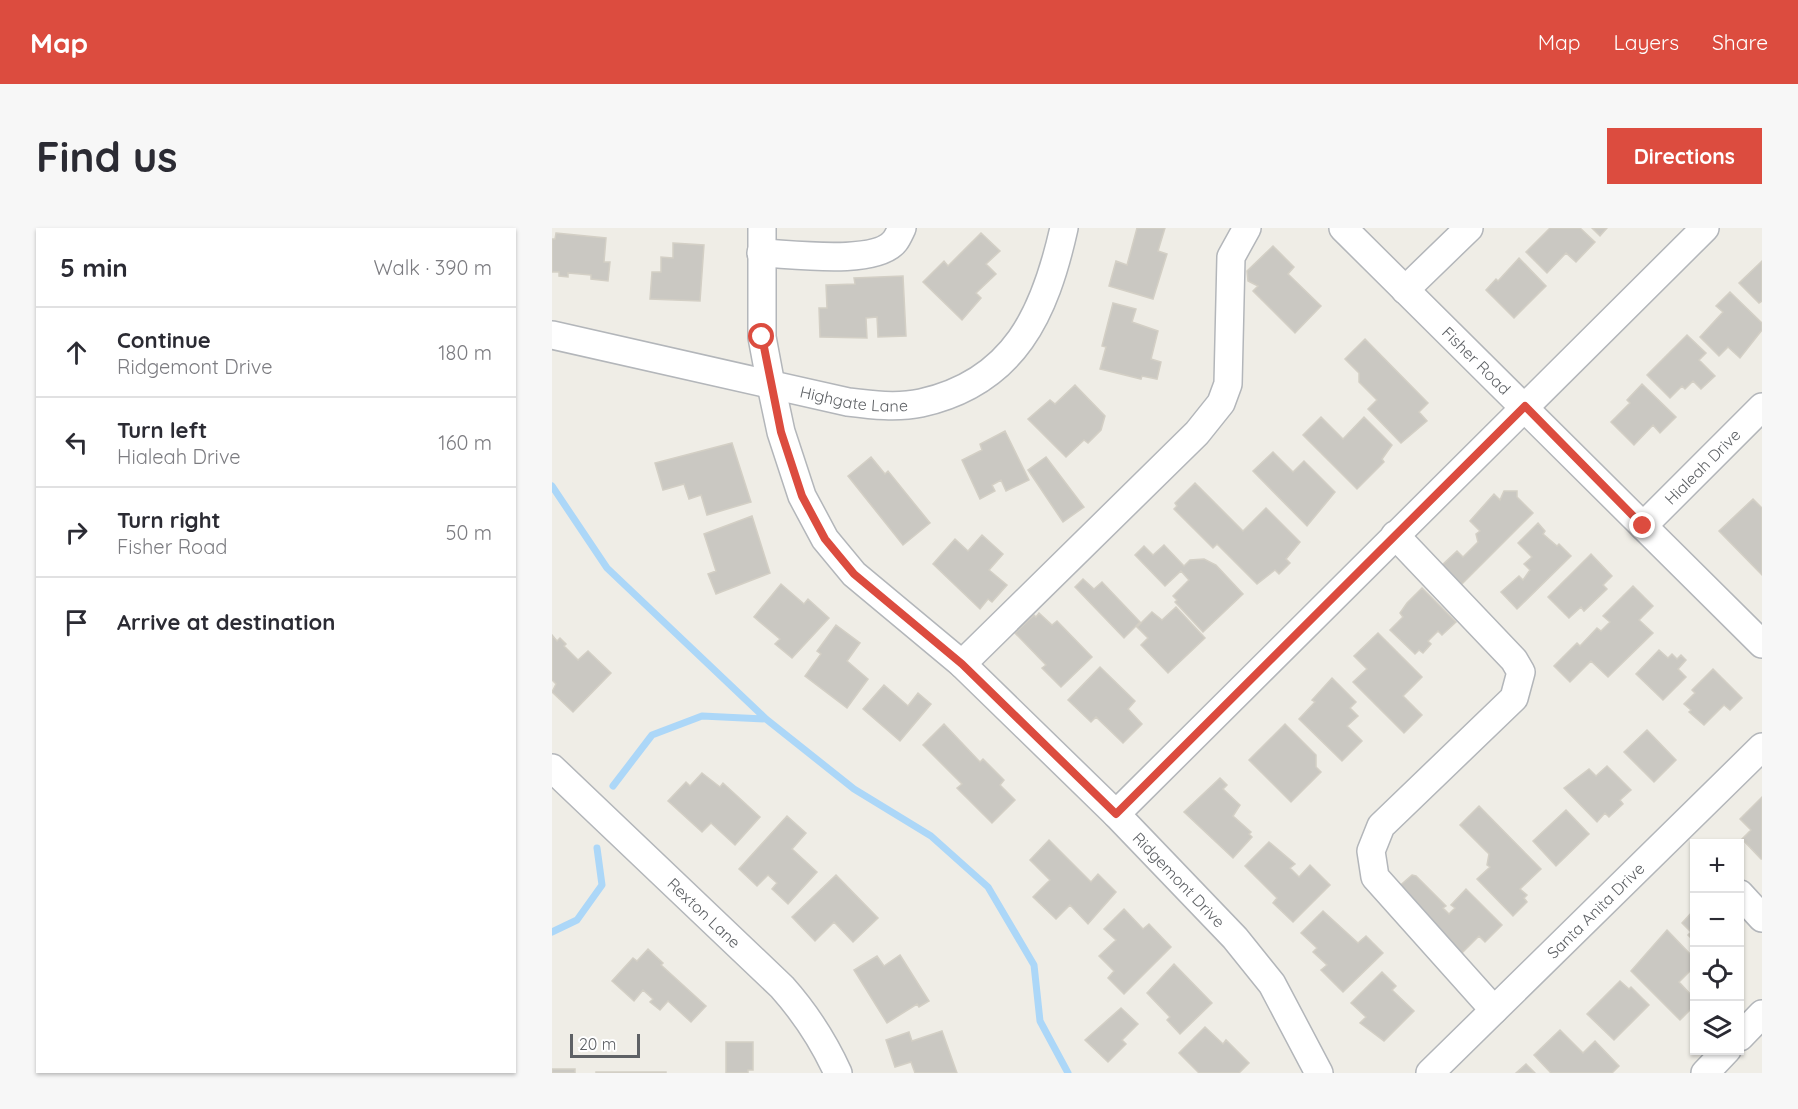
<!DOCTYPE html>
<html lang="en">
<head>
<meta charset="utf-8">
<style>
	:root { --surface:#fff; --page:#f7f7f7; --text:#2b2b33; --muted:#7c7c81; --line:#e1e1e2; --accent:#dc4c3f }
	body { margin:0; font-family:Quicksand,sans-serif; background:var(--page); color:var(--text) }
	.controls { position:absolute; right:18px; bottom:18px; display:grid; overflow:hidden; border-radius:0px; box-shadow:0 2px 4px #0004 }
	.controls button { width:54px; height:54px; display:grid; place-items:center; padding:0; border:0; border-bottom:2px solid var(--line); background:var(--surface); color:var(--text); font:30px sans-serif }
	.scale { position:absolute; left:18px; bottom:15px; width:70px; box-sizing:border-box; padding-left:6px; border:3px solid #5e6165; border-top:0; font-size:16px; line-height:21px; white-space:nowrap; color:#5e6165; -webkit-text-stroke:4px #fff; paint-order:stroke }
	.stop { position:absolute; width:18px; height:18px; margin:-14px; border:4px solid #dc4c3f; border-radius:50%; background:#fff }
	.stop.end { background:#dc4c3f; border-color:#fff; box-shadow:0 2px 6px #0008 }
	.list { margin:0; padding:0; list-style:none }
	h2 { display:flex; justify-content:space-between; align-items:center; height:78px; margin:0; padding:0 24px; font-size:26px }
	h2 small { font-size:20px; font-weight:400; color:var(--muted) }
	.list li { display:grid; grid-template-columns:39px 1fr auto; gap:18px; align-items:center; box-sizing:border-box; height:90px; padding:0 24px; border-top:2px solid var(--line) }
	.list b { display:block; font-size:22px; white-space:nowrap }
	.list p { margin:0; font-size:20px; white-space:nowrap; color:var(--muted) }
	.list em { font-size:20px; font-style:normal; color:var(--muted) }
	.icon { flex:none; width:33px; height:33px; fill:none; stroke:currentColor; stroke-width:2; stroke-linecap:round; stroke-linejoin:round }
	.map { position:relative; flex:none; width:1210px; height:845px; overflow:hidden; border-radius:0px }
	header { display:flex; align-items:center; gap:36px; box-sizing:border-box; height:84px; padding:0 30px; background:var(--accent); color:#fff }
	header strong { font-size:28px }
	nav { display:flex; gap:33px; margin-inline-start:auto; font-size:21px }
	.intro { display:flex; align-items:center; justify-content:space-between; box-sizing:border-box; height:144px; padding:0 36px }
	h1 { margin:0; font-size:42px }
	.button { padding:15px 27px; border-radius:0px; background:var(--accent); color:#fff; font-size:21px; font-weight:700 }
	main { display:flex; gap:36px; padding:0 36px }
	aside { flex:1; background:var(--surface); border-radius:0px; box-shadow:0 2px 4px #0004 }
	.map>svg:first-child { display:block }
</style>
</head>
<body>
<header>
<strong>Map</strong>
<nav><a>Map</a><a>Layers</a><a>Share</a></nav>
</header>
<div class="intro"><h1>Find us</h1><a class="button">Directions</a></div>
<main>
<aside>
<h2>5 min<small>Walk · 390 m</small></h2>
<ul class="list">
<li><svg class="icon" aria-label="ahead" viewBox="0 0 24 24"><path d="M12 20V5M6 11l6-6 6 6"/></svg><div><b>Continue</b><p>Ridgemont Drive</p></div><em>180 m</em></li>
<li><svg class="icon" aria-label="left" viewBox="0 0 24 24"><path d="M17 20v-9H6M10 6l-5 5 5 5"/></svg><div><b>Turn left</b><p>Hialeah Drive</p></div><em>160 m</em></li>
<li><svg class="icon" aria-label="right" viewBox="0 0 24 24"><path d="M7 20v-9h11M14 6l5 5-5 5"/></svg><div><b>Turn right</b><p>Fisher Road</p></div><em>50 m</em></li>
<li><svg class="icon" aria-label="arrive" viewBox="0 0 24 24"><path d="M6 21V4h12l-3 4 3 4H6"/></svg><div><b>Arrive at destination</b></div></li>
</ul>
</aside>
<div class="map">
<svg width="1210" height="845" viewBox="0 0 1210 845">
	<rect width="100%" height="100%" fill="#efede6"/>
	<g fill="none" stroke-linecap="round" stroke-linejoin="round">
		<path stroke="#acd7f8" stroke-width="7" d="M 0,258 L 55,340 L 214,491 L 302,561 L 379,608 L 436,659 L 482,737 L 488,793 L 516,845
			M 61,558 L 100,507 L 150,488 L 214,491
			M 0,704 L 25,692 L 50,657 L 45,620"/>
	</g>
	<path fill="#cac8c2" stroke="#d3cfc5" stroke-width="1.5" d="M 585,0 L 613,0 L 606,23 L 615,26 L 601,71 L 557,58 L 564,33 L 575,37 Z
		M 998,0 L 1028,0 L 1043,14 L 1024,34 L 1014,25 L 995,45 L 974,24 Z
		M 1040,0 L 1055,0 L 1048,8 Z
		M 4,5 L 54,10 L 52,34 L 58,34 L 56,53 L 39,51 L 39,47 L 16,45 L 16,49 L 7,48 L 7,44 L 0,44 L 0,11 L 3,11 Z
		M 429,5 L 448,23 L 434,36 L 444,46 L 424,65 L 429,70 L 410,92 L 371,54 L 392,33 L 396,38 Z
		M 121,15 L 152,17 L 148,73 L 98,71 L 100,44 L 109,44 L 109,29 L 121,30 Z
		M 721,18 L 742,39 L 736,46 L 769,78 L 743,105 L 701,63 L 706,58 L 696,53 L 695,43 Z
		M 967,30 L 994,58 L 962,90 L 934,62 L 944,51 L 946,53 Z
		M 1210,33 L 1210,73 L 1207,75 L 1187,55 Z
		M 351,48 L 354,108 L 326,109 L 325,89 L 314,90 L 315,110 L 268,109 L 267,80 L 275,80 L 274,57 L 303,56 L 302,50 Z
		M 1178,64 L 1210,95 L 1210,102 L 1188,130 L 1176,119 L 1167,128 L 1148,109 L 1171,84 L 1164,78 Z
		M 561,75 L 584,81 L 580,94 L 606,103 L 599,131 L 609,134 L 605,151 L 590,148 L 589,151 L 548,141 L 554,119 L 550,118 Z
		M 1135,107 L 1154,125 L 1147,132 L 1163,148 L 1149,161 L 1141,153 L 1133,161 L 1130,158 L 1118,170 L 1095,147 Z
		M 813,111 L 876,175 L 867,184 L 875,193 L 849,215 L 816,181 L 825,172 L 807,154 L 807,145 L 793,131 Z
		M 1090,156 L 1124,189 L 1108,205 L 1101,197 L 1082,217 L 1059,194 L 1078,175 L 1075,172 Z
		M 523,157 L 553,188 L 549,202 L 536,215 L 532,212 L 514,229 L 476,191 L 498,172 L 503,176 Z
		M 769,189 L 791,211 L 812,189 L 840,217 L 830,231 L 832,234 L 805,261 L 751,207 Z
		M 453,203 L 477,252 L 454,263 L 449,252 L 440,257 L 443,263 L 428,271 L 410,232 L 430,222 L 428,216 Z
		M 180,215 L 199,274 L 155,287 L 149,267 L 137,271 L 132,256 L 111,262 L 103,235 Z
		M 721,224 L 741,244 L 752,233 L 783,264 L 755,298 L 701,243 Z
		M 319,229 L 333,246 L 336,243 L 378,295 L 351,317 L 296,248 Z
		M 494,229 L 532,279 L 511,294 L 476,242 Z
		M 643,255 L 691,303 L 714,280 L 748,314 L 734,331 L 738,335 L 727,346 L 723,342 L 705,356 L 665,316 L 661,320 L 622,281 L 625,278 L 623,275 Z
		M 952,263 L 965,263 L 965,269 L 981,285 L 908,358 L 890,337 L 905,323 L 911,329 L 926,314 L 924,306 L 928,303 L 918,293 L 942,266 L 948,272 Z
		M 1201,271 L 1210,280 L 1210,347 L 1167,303 Z
		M 200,288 L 218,345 L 164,366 L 156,346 L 164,343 L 152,306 Z
		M 986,295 L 993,303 L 991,306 L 1005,318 L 1007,316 L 1019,328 L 965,381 L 949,364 L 967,348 L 971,352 L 978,342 L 972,336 L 980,329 L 966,315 Z
		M 430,307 L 451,326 L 437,342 L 455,357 L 440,374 L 436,371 L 428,381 L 381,336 L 403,311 L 416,323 Z
		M 612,317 L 632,338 L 638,332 L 652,331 L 664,337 L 691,366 L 651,404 L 623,374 L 625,372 L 621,368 L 637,352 L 629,343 L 613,358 L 583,327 L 592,318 L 601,327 Z
		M 1039,326 L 1060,348 L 1051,357 L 1055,361 L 1032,383 L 1029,379 L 1017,390 L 996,369 Z
		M 531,351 L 542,361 L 550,354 L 588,394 L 572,410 L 523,359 Z
		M 229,356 L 252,376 L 256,371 L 277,390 L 240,430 L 223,416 L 228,411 L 202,389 Z
		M 1081,358 L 1101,378 L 1087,392 L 1101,405 L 1056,449 L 1039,433 L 1018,454 L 1002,438 L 1025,415 L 1028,418 L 1045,400 L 1049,403 L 1058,394 L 1051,388 Z
		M 870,360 L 904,394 L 890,407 L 886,403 L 876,413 L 879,416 L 871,425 L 867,422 L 863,426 L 838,402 L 851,389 L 848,385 L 855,375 Z
		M 624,379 L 653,410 L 616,445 L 589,417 L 596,410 L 585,399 L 600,384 L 610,392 Z
		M 487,385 L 500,397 L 505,393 L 540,429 L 509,459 L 490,440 L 494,437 L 463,405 L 482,387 L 484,389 Z
		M 284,397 L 308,415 L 295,433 L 316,451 L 295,480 L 253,448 L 269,426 L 265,423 Z
		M 826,405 L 870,449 L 851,468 L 870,487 L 852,505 L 801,454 L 815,441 L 802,428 Z
		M 0,407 L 5,413 L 8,410 L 14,416 L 12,418 L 26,432 L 36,423 L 59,445 L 21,484 L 0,464 L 4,456 L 0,452 Z
		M 1107,422 L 1116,430 L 1120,426 L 1125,431 L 1129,427 L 1134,432 L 1126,441 L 1134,449 L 1111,472 L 1084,446 Z
		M 548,439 L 583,473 L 576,481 L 590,496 L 571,515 L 544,489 L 539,494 L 516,472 Z
		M 1161,441 L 1190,470 L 1178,482 L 1172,477 L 1152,497 L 1137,484 L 1139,482 L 1132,476 L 1143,465 L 1140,462 Z
		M 780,450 L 804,474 L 798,480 L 806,488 L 795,498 L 810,513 L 790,533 L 747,491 L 763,474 L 760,472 Z
		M 332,457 L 356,478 L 366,465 L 379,476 L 348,513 L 311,481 Z
		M 392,496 L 428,534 L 431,531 L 452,552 L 448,557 L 463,572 L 440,595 L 405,560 L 410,556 L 371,517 Z
		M 733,496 L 764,527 L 764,539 L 769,544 L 739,574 L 697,532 Z
		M 1095,502 L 1124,532 L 1102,554 L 1072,524 Z
		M 1055,538 L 1079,562 L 1068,572 L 1071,576 L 1057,589 L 1053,585 L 1045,594 L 1012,560 L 1037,541 L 1044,548 Z
		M 150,545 L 168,559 L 171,555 L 208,589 L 183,617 L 159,595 L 150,604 L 116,573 L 134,554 L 138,558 Z
		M 668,550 L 675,557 L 671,561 L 688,577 L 681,588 L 699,604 L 697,606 L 700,609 L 681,630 L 632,584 Z
		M 1210,569 L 1210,631 L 1209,631 L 1190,611 L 1199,602 L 1188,591 Z
		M 927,578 L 989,641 L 968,661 L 975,667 L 972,670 L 975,674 L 961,688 L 925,651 L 938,639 L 935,637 L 937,626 L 908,597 Z
		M 1014,582 L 1037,606 L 1004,638 L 981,613 Z
		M 235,588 L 254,605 L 240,621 L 265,644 L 236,676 L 220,661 L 225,655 L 216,647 L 205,658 L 187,641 Z
		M 497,612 L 539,654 L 546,646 L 564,664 L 536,696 L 518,677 L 504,691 L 481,669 L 498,652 L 478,632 Z
		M 717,614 L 743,636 L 738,640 L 747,649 L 758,637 L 778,657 L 741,694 L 721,675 L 725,670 L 693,638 Z
		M 284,647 L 326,690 L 301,714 L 282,694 L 263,713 L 240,689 Z
		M 860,647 L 864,648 L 894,678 L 891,680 L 897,686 L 903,680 L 899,677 L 914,661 L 950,697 L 933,714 L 927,708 L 907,728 L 844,661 Z
		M 572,681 L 591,701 L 597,696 L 619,719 L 572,766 L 556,750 L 562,743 L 547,728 L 564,712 L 552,701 Z
		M 1142,682 L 1142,713 L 1136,707 L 1139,704 L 1130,695 Z
		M 771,683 L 806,715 L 814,708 L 831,725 L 791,764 L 769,742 L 775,737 L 761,724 L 765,720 L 749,705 Z
		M 1115,702 L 1142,730 L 1142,739 L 1127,754 L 1142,770 L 1142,778 L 1128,792 L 1079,743 Z
		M 96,721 L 111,735 L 109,737 L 154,778 L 139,794 L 116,773 L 108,782 L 98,774 L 101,771 L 91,762 L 82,773 L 60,753 L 81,730 L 85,733 Z
		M 348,727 L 377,773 L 367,779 L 365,776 L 335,795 L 302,742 L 325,728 L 332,738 Z
		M 622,736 L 660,775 L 628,806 L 615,792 L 618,789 L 595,765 Z
		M 830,744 L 844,758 L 840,762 L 862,783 L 832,813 L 808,795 L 814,789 L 799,775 Z
		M 1068,753 L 1077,761 L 1079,759 L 1097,777 L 1062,812 L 1035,786 Z
		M 569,780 L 586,796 L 570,812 L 574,816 L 556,834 L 533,812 Z
		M 653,799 L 671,816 L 674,812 L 697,835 L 687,845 L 647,845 L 627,825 Z
		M 1008,802 L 1031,825 L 1043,813 L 1067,838 L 1060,845 L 999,845 L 982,827 Z
		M 390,803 L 405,845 L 363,845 L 359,834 L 343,839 L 334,812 L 357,804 L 360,813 Z
		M 174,814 L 201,814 L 201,842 L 196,842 L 196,845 L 174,845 Z
		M 974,836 L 983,845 L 964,845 Z
		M 0,841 L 23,841 L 23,845 L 0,845 Z
		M 44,844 L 114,844 L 114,845 L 44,845 Z"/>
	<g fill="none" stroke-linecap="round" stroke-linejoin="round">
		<g stroke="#b3b6ba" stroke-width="30">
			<g id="minor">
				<path id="s1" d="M 210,0 L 210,109 L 219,157 L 229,204 L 250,268 L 273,311 L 302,346 L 410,436 L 564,586 L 683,710 L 720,756 L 767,845"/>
				<path id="s2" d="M 791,0 L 1210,416"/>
				<path d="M 209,25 C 239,26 324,38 343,13 C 346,9 348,4 350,0"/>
				<path d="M 853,62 L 917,0"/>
				<path id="s3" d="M 0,107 L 296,174 C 320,177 345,180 369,175 C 463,154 493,85 512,0"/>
				<path id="s4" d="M 1091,298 L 1210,179"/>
				<path d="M 843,307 L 962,432 L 969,444 L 962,470 L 829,598 L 819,623 L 823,649 L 942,782"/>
				<path d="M 410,436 L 645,205 L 669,175 L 676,156 L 679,29 L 695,0"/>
				<path id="s5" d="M 0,540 L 230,759 C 254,786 271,812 286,845"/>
				<path d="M 564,586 L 1153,0"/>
				<path d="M 1188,666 L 1210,690"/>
				<path d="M 1188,809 L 1210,786"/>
				<path id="s6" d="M 878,845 L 1210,519"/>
				<path d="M 1153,845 L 1175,822"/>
			</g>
		</g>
		<use href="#minor" stroke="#fff" stroke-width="27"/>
	</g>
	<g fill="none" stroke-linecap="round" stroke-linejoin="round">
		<path stroke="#dc4c3f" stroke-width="8" d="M 210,109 L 229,204 L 250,268 L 273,311 L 302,346 L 410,436 L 564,586 L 973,178 L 1091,298"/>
	</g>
	<g text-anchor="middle" stroke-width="6" stroke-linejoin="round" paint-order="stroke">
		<g font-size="16" fill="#5e6165" stroke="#fff">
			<text dy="6" stroke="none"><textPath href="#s2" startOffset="188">Fisher Road</textPath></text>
			<text dy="6" stroke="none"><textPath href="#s3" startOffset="309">Highgate Lane</textPath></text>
			<text dy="6" stroke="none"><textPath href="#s4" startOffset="84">Hialeah Drive</textPath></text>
			<text dy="6" stroke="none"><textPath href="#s1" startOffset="814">Ridgemont Drive</textPath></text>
			<text dy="6" stroke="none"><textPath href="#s6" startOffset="232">Santa Anita Drive</textPath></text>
			<text dy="6" stroke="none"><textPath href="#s5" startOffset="210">Rexton Lane</textPath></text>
		</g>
	</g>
</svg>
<div class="controls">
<button>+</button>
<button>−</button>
<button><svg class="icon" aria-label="locate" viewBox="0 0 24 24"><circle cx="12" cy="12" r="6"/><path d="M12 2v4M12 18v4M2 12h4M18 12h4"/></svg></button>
<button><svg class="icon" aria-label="layers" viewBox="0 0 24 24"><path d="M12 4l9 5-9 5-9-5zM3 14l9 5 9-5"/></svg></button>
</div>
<div class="scale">20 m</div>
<div class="stop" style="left:210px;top:109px"></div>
<div class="stop end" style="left:1091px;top:298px"></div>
</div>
</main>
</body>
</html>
